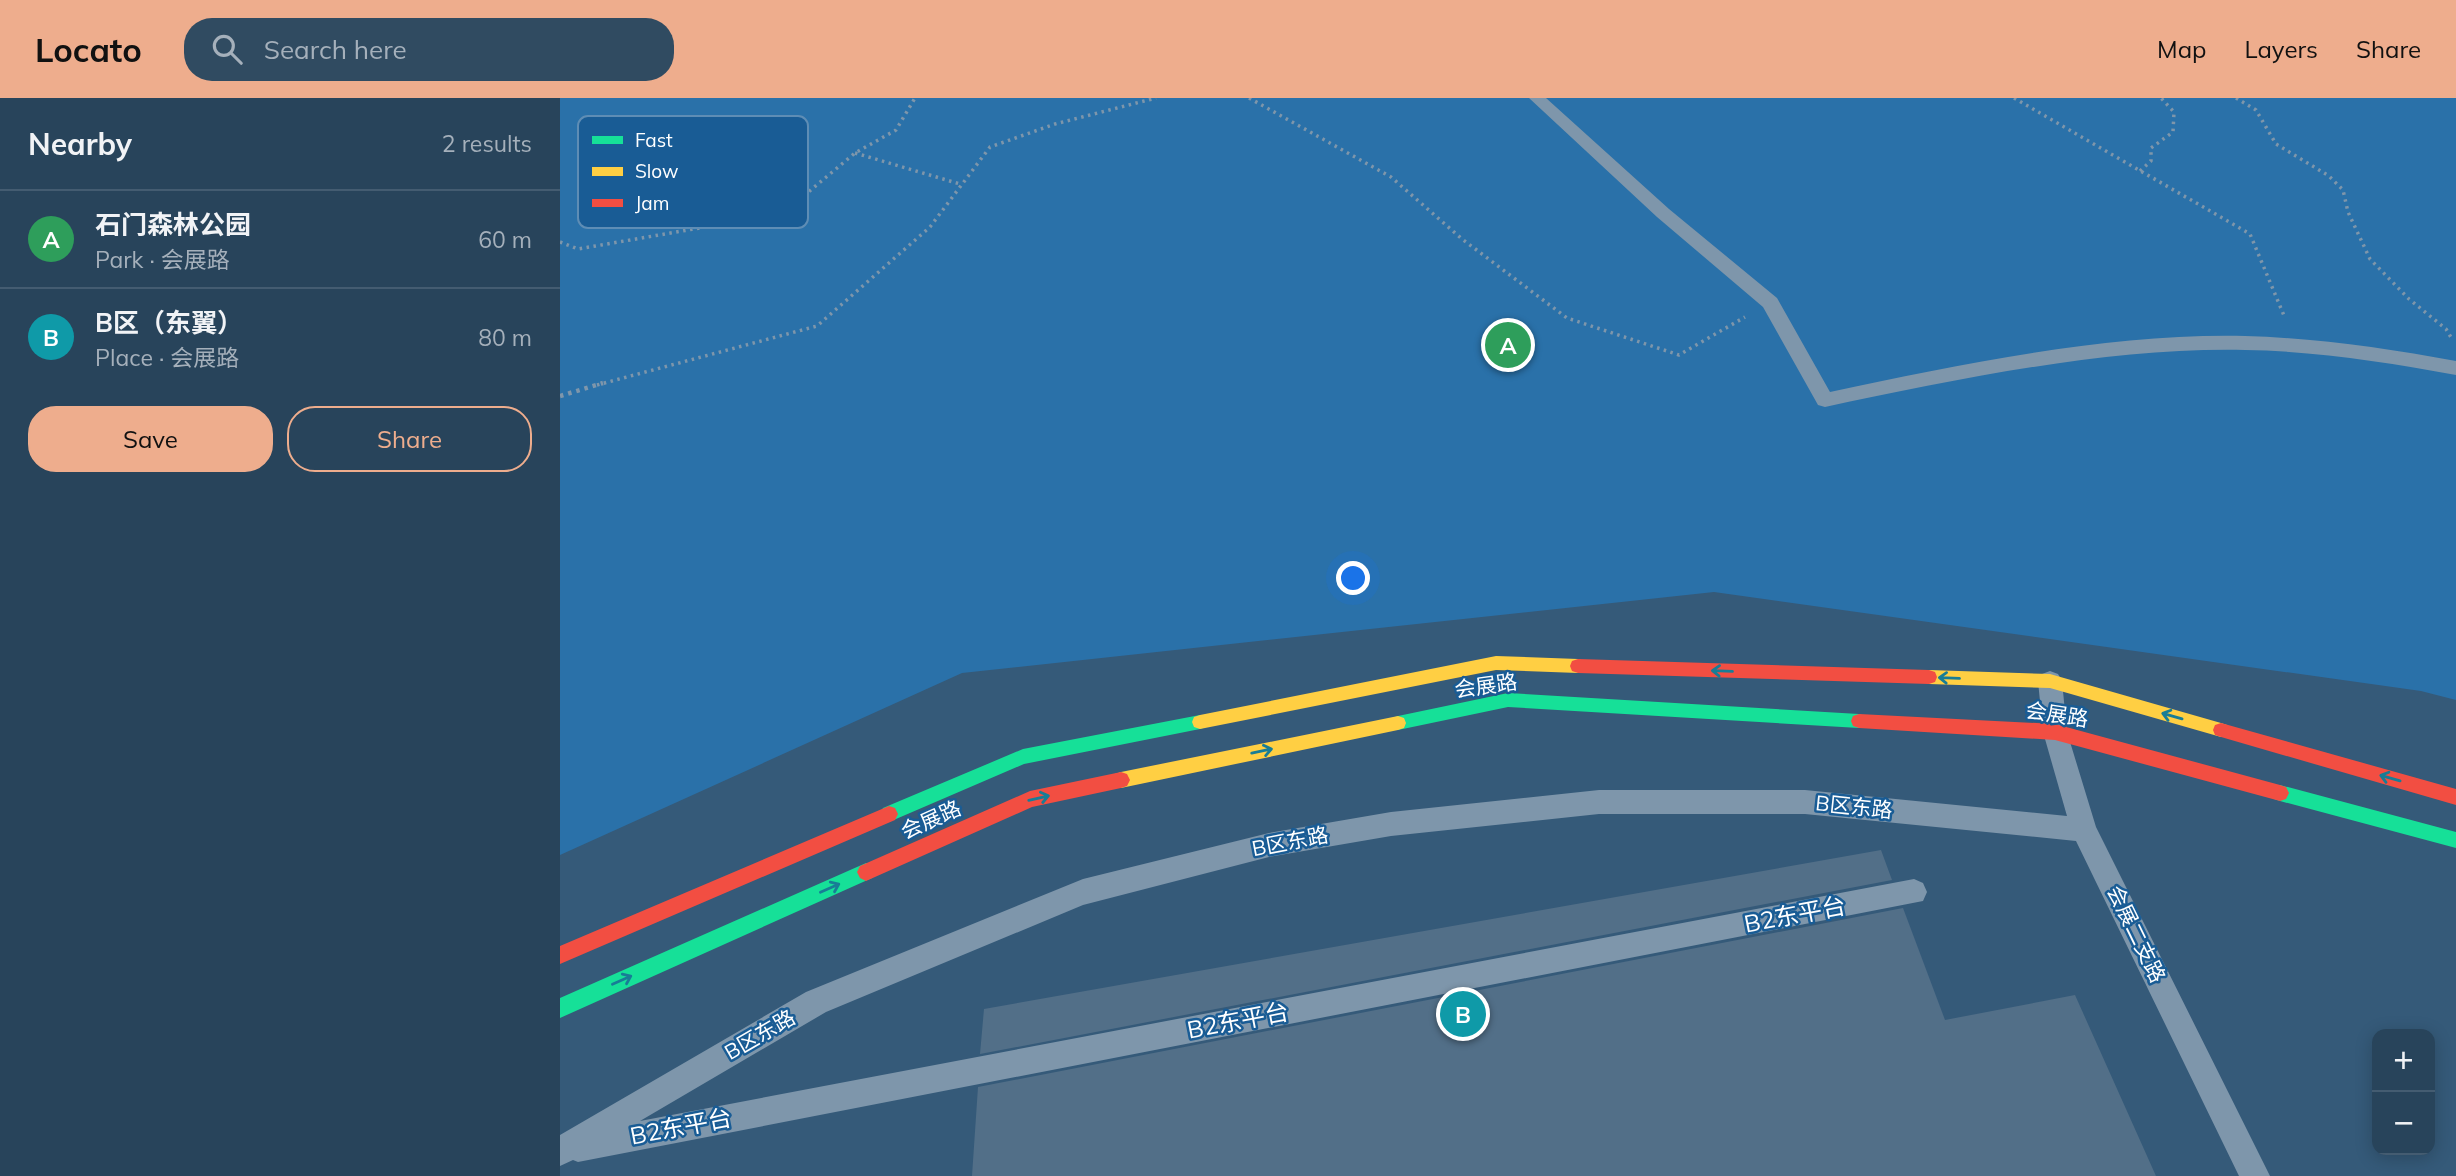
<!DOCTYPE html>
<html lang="en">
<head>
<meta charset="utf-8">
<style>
	:root { --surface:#28445b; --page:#304b61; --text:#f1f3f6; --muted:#a5b0bb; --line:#445c71; --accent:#eead8d }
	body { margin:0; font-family:Mulish,"Noto Sans SC",sans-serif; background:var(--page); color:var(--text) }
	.controls { position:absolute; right:21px; bottom:21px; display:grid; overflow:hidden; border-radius:14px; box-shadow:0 4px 18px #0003 }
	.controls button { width:63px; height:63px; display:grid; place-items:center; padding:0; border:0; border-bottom:2px solid var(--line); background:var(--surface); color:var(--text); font:35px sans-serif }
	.you { position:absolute; left:794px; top:481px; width:24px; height:24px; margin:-18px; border:5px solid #fff; border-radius:50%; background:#1a73e8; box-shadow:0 0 0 10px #1a73e833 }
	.badge { display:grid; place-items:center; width:46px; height:46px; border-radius:50%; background:var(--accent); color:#fff; font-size:23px; font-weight:700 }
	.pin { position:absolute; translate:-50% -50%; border:4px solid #fff; box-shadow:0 2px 7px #0006 }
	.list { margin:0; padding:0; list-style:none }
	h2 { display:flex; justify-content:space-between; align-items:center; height:91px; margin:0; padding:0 28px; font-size:30px }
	h2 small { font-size:23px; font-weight:400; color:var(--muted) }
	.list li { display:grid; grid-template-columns:46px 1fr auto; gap:21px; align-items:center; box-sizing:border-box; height:98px; padding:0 28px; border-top:2px solid var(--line) }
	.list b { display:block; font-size:26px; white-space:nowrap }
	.list p { margin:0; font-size:23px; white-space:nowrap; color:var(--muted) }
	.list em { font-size:23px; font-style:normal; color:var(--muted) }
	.actions { display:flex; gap:14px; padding:21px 28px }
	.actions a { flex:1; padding:16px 0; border:2px solid var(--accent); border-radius:28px; text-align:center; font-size:24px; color:var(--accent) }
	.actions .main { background:var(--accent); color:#111 }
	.icon { flex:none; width:38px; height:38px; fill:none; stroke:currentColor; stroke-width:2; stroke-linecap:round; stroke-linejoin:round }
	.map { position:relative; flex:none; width:1896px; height:1078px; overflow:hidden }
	header { display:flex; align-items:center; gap:42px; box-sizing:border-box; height:98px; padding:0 35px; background:var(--accent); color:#111 }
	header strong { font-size:33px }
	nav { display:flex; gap:38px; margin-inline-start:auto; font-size:24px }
	.search { width:490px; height:63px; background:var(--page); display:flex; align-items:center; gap:18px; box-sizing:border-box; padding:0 24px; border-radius:28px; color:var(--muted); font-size:26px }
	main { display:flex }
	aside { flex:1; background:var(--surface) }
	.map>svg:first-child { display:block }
</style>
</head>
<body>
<header>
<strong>Locato</strong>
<div class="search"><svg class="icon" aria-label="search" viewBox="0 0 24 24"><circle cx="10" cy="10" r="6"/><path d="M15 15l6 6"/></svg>Search here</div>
<nav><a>Map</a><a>Layers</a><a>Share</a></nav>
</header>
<main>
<aside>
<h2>Nearby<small>2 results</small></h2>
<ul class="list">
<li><span class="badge" style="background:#2e9e5b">A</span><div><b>石门森林公园</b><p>Park · 会展路</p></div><em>60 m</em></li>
<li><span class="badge" style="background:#0f9aa8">B</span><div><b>B区（东翼）</b><p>Place · 会展路</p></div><em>80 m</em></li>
</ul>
<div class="actions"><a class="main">Save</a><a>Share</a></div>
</aside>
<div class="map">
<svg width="1896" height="1078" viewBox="0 0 1896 1078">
	<rect width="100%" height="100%" fill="#355a79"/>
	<path fill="#2a71a9" d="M 0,0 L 1896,0 L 1896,602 L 1861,593 L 1154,494 L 402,575 L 0,757 Z"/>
	<path fill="#526f88" d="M 1321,752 L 1332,782 L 420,956 L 424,911 Z
		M 1343,810 L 1385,922 L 1515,897 L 1596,1078 L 412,1078 L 418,989 Z"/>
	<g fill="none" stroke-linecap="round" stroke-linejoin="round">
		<path stroke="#7e96ab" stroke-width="3.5" stroke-dasharray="2.5 4.5" stroke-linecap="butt" d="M 689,0 L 831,79 L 902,141 L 1007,220 L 1119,257 L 1185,219
			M 1454,0 L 1690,136 L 1725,220
			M 1676,0 L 1696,12 L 1716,46 L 1769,78 L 1783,92 L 1788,114 L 1810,161 L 1849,201 L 1886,231 L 1892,241
			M 295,55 L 400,86
			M 1580,73 L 1591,63 L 1591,50 L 1613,34 L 1614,14 L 1601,0
			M 0,144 L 18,151 L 180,123 L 246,96 L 295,55 L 336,32 L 355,0
			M 37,287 L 257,228 L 370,129 L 430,49 L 495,26 L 596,0"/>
		<path stroke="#7e96ab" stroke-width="4.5" stroke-dasharray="3.5 5" stroke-linecap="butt" d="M 0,298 L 43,285"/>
		<path fill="#7e96ab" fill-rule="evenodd" d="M 969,0 L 986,0 L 1109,111 L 1217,200 L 1270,294 C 1402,266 1550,235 1685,238 C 1756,240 1826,250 1896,263 L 1896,277 C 1826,264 1756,253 1685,252 C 1550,249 1397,281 1265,309 L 1258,307 L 1203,209 L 1097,119 Z
			M 1490,573 L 1498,576 L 1502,583 L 1507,634 L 1536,729 L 1710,1078 L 1679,1078 L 1516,743 L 1245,716 L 1039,716 L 831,738 L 709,759 L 523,807 L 266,914 L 80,1023 L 1354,781 L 1363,785 L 1367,794 L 1363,803 L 18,1064 L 13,1062 L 0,1068 L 0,1037 L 246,894 L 523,781 L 709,735 L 831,714 L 1039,692 L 1245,692 L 1507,718 L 1483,634 L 1478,583 L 1482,576 Z"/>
		<path fill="#16e098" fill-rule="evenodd" d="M 948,595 L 1299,616 L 1305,618 L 1307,623 L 1305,628 L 1299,630 L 948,609 L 838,632 L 832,630 L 830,625 L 832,620 L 838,618 Z
			M 640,617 L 646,619 L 648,624 L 646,629 L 640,631 L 464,666 L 329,724 L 323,722 L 320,716 L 323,710 L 463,651 Z
			M 1720,687 L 1896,734 L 1896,750 L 1720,703 L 1714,701 L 1711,695 L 1714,689 Z
			M 306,765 L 312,768 L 315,774 L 312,780 L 0,920 L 0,900 Z"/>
		<path fill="#ffcf43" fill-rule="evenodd" d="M 936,558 L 1018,561 L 1024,563 L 1026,568 L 1024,573 L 1018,575 L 936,572 L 640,631 L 634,629 L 632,624 L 634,619 L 640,617 Z
			M 1369,572 L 1490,576 L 1661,625 L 1667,627 L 1669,632 L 1667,637 L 1661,639 L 1490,590 L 1369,586 L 1363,584 L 1361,579 L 1363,574 Z
			M 838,618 L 844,620 L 846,625 L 844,630 L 838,632 L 561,690 L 555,688 L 552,682 L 555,676 L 561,674 Z"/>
		<path fill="#f24e42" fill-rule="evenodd" d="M 1018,561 L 1369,572 L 1375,574 L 1377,579 L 1375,584 L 1369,586 L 1018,575 L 1012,573 L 1010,568 L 1012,563 Z
			M 1299,616 L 1495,626 L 1720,687 L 1726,689 L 1729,695 L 1726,701 L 1720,703 L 1495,642 L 1299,630 L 1293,628 L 1291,623 L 1293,618 Z
			M 1661,625 L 1896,691 L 1896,707 L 1661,639 L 1655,637 L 1653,632 L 1655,627 Z
			M 561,674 L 567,676 L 570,682 L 567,688 L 561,690 L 472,709 L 306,783 L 300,780 L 297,774 L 300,768 L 470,693 Z
			M 329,708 L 335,710 L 338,716 L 335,722 L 0,866 L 0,848 Z"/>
	</g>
	<defs><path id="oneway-shaft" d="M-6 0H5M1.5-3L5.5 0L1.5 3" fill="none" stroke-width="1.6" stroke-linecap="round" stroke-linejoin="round" transform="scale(1.75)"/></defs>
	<g stroke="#187d96">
		<use href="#oneway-shaft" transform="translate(1162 573) rotate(-178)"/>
		<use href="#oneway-shaft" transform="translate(1389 580) rotate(-178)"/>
		<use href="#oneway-shaft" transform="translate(1612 618) rotate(-164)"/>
		<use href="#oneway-shaft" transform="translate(702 653) rotate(-12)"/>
		<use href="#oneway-shaft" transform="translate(1830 680) rotate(-164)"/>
		<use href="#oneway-shaft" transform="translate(479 700) rotate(-13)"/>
		<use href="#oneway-shaft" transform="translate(270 790) rotate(-24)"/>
		<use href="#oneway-shaft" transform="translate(62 882) rotate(-24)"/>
	</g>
	<g text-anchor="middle" stroke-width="5" stroke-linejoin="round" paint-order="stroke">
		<g font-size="21" fill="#fff" stroke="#195c95">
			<text transform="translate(926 588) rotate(-8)" y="7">会展路</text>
			<text transform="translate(1497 617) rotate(9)" y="7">会展路</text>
			<text transform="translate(1294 709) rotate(6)" y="7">B区东路</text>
			<text transform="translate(371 722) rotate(-24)" y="7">会展路</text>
			<text transform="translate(730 744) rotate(-11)" y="7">B区东路</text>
			<text transform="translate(1576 836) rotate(64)" y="7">会展二支路</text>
			<text transform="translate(200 937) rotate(-30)" y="7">B区东路</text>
		</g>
		<g font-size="24" fill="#fff" stroke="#195c95">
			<text transform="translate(1235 817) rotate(-11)" y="8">B2东平台</text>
			<text transform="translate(678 923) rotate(-11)" y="8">B2东平台</text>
			<text transform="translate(121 1029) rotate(-11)" y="8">B2东平台</text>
		</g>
	</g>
	<rect x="18" y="18" width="230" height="112" rx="10" fill="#195c95" stroke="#5e8db5" stroke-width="2"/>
	<rect x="32" y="38" width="31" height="8" fill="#16e098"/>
	<rect x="32" y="69" width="31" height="9" fill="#ffcf43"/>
	<rect x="32" y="101" width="31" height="8" fill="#f24e42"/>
	<g font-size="19" fill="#fff">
		<text x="75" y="49">Fast</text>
		<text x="75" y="80">Slow</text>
		<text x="75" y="112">Jam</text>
	</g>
</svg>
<div class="controls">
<button>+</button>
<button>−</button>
</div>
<div class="you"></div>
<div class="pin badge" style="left:948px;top:247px;background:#2e9e5b">A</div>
<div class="pin badge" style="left:903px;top:916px;background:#0f9aa8">B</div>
</div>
</main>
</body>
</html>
